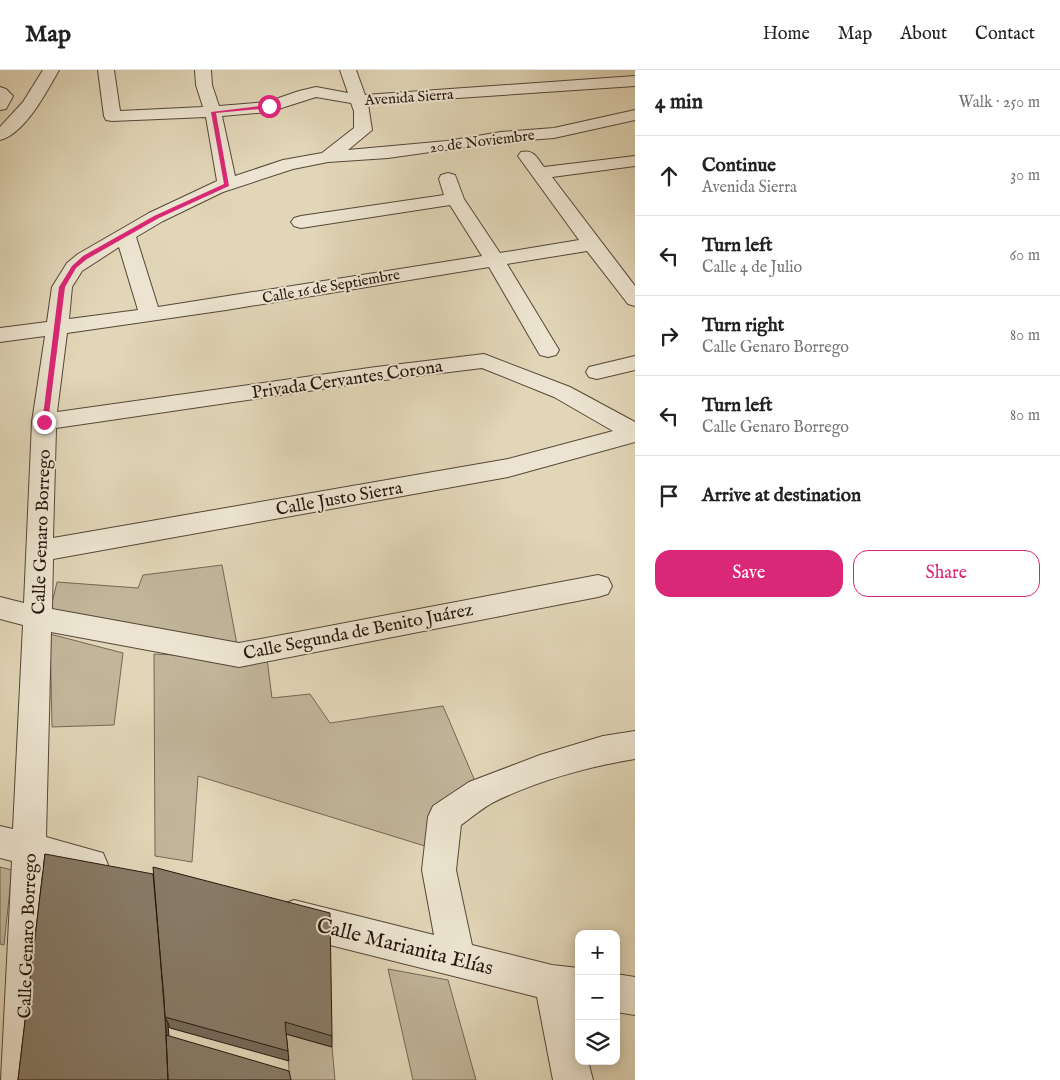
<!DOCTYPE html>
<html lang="en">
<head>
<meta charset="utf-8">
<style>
	:root { --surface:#fff; --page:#f2f2f2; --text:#222; --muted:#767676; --line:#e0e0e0; --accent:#db2777 }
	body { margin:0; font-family:"IM FELL English",serif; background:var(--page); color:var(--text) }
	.controls { position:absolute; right:15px; bottom:15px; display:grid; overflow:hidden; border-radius:10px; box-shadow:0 2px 12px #0003 }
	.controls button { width:45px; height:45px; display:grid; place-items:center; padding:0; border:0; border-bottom:1px solid var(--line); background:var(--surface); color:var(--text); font:25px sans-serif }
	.stop { position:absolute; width:15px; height:15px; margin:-11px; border:4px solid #db2777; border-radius:50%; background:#fff }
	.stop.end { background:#db2777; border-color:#fff; box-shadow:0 1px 5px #0008 }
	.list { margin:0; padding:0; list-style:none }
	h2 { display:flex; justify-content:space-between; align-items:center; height:65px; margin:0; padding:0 20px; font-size:21px }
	h2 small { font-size:16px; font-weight:400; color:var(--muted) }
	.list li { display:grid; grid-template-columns:32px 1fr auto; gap:15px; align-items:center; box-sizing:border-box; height:80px; padding:0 20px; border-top:1px solid var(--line) }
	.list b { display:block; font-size:19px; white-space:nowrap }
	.list p { margin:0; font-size:16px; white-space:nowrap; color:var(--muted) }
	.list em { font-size:16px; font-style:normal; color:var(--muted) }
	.actions { display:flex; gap:10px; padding:15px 20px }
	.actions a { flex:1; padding:11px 0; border:1px solid var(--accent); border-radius:15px; text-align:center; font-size:18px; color:var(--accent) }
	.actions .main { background:var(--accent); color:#fff }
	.icon { flex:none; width:28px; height:28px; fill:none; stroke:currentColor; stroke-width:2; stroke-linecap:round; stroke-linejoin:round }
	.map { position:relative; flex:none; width:635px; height:1010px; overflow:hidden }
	header { display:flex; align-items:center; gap:30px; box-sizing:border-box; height:70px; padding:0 25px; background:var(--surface); border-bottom:1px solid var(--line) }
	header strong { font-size:24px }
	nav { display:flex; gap:28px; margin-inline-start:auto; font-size:18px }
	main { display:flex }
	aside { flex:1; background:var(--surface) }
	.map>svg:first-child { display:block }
</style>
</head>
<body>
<header>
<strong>Map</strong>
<nav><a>Home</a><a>Map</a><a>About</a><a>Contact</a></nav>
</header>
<main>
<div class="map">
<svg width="635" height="1010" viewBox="0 0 635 1010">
	<rect width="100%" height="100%" fill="#e1d6b7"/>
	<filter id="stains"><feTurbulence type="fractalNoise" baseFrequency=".004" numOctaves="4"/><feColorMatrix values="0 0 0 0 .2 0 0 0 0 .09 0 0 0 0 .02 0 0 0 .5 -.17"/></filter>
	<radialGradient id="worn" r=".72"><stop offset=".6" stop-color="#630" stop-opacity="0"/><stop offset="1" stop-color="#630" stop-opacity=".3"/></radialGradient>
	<path fill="#c1b59a" stroke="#746654" d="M 222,495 L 239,585 L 48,550 L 57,512 L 138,518 L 143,505 Z
		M 50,564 L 123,583 L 114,655 L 52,657 Z
		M 154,584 L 267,589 L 272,628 L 310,624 L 330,653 L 443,636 L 480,723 L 441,781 L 198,706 L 192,792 L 155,786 Z
		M 0,797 L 12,800 L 4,875 L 0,874 Z
		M 388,899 L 448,910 L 476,1010 L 413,1010 Z
		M 286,964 L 332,977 L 335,1010 L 290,1010 Z"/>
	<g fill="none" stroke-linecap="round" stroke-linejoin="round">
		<g stroke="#554638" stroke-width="2">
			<path id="minor" d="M 43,0 L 59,0 C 47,21 25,64 0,70 L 0,57 L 23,32 Z
				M 98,0 L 114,0 L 120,41 L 203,37 L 196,15 L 195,0 L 211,0 L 212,15 L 219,36 L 267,32 L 299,21 L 316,17 L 348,23 L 340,0 L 356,0 L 365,25 L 635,6 L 635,16 L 368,34 L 372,60 L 348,80 L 447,71 L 501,62 L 554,58 L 635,40 L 635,50 L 554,68 L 501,72 L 388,88 L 328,92 L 293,99 L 223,122 L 163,151 L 136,167 L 158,237 L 482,186 L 450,135 L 301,158 L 294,156 L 291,152 L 294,148 L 301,146 L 444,125 L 439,109 L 441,105 L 448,103 L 455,105 L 464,129 L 500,183 L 579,170 L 518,86 L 521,82 C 534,79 537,88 544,97 L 635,86 L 635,96 L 552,107 L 635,216 L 635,236 L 628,234 L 587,181 L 507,194 L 559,280 L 556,285 L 548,287 L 540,285 L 537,280 L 489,197 L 226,240 L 67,263 L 57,342 L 376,297 L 484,284 L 570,317 L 635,352 L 635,372 L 508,407 L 53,489 L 52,539 L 239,573 L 598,505 L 608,508 L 612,516 L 608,524 L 598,527 L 239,597 L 51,562 L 46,767 L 103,783 L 108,795 L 103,807 L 91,811 L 45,800 L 41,1010 L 1,1010 L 12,791 L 0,788 L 0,756 L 13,759 L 23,555 L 0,549 L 0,527 L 24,533 L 32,352 L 45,266 L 0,272 L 0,258 L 47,252 L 52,217 L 67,193 L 78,184 L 149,143 L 217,111 L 206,47 L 112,51 L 106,50 L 104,46 ZM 316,27 L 351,33 L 354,41 L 354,58 L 322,83 L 283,90 L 235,106 L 222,46 L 269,42 ZM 119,177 L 138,240 L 69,249 L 72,217 L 82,201 ZM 482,298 L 554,327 L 613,361 L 508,389 L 53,468 L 56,358 L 376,311 Z
				M 0,17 L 6,19 L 13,26 L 6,39 L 0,40 Z
				M 635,286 L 635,300 L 597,309 L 589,307 L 586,302 L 589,297 Z
				M 635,661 L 635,689 C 587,697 536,711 492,733 C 481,739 471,748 461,755 L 456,800 L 472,875 L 552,895 L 579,898 L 579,935 L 575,935 L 579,949 L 579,991 L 588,991 L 593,1010 L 553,1010 L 537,927 L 294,866 L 281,861 L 276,848 L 281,835 L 294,830 L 434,865 L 422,800 L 428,747 L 433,736 L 469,712 L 540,685 L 603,666 Z
				M 616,904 L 635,907 L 635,945 L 616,942 Z"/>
		</g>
		<use href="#minor" fill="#ece4d0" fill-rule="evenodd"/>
	</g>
	<path fill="#746958" stroke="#26160e" d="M 45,784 L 332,966 L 332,977 L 286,964 L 289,991 L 170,958 L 168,953 L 18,1010 Z"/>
	<path fill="#5e5547" stroke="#26160e" d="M 165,947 L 168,953 L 172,1010 L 169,1010 Z"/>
	<path fill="#877a66" stroke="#26160e" d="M 45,784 L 153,804 L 164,929 L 166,965 L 168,1010 L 18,1010 Z
		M 153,797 L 330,843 L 332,966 L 285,952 L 288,981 L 165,947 Z
		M 166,965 L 289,1001 L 291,1010 L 168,1010 Z"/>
	<path fill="#db2777" d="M 269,35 L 271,38 L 216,43 L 229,116 L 159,148 L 87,189 L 76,198 L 65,217 L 48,352 L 42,354 L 59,217 L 72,196 L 83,186 L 154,146 L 224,114 L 211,42 Z"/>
	<g text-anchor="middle" stroke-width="4" stroke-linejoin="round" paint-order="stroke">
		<g font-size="15" fill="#26160e" stroke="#ece4d0">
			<text transform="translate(409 27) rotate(-4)" y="5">Avenida Sierra</text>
			<text transform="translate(482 71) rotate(-7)" y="5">20 de Noviembre</text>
			<text transform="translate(331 216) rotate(-10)" y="5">Calle 16 de Septiembre</text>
		</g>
		<g font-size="18" fill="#26160e" stroke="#ece4d0">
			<text transform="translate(347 309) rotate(-8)" y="6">Privada Cervantes Corona</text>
			<text transform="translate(339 428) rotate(-10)" y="6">Calle Justo Sierra</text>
			<text transform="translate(41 462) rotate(-88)" y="6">Calle Genaro Borrego</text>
			<text transform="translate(358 561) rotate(-11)" y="6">Calle Segunda de Benito Juárez</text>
			<text transform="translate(27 866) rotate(-88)" y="6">Calle Genaro Borrego</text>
		</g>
		<g font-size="21" fill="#26160e" stroke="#ece4d0">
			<text transform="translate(405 876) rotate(14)" y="7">Calle Marianita Elías</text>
		</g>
	</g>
	<rect width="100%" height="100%" filter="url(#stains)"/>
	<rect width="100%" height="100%" fill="url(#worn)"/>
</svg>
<div class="controls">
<button>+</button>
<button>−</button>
<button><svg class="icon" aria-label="layers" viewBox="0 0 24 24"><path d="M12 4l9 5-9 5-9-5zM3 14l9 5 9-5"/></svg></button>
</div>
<div class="stop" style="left:269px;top:36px"></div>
<div class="stop end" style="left:44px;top:352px"></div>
</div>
<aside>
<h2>4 min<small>Walk · 250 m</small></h2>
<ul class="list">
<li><svg class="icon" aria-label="ahead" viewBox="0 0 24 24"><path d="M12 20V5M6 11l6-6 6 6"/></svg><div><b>Continue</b><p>Avenida Sierra</p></div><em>30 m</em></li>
<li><svg class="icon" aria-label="left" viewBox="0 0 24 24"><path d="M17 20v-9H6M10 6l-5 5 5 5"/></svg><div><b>Turn left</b><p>Calle 4 de Julio</p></div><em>60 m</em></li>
<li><svg class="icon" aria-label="right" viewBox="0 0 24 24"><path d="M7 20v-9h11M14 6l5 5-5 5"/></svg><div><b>Turn right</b><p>Calle Genaro Borrego</p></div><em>80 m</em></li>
<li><svg class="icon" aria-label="left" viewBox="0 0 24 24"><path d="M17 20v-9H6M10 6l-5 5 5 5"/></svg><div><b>Turn left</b><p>Calle Genaro Borrego</p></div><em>80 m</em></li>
<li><svg class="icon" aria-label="arrive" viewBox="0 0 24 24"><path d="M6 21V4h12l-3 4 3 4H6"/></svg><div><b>Arrive at destination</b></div></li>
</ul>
<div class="actions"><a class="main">Save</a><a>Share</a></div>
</aside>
</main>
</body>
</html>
